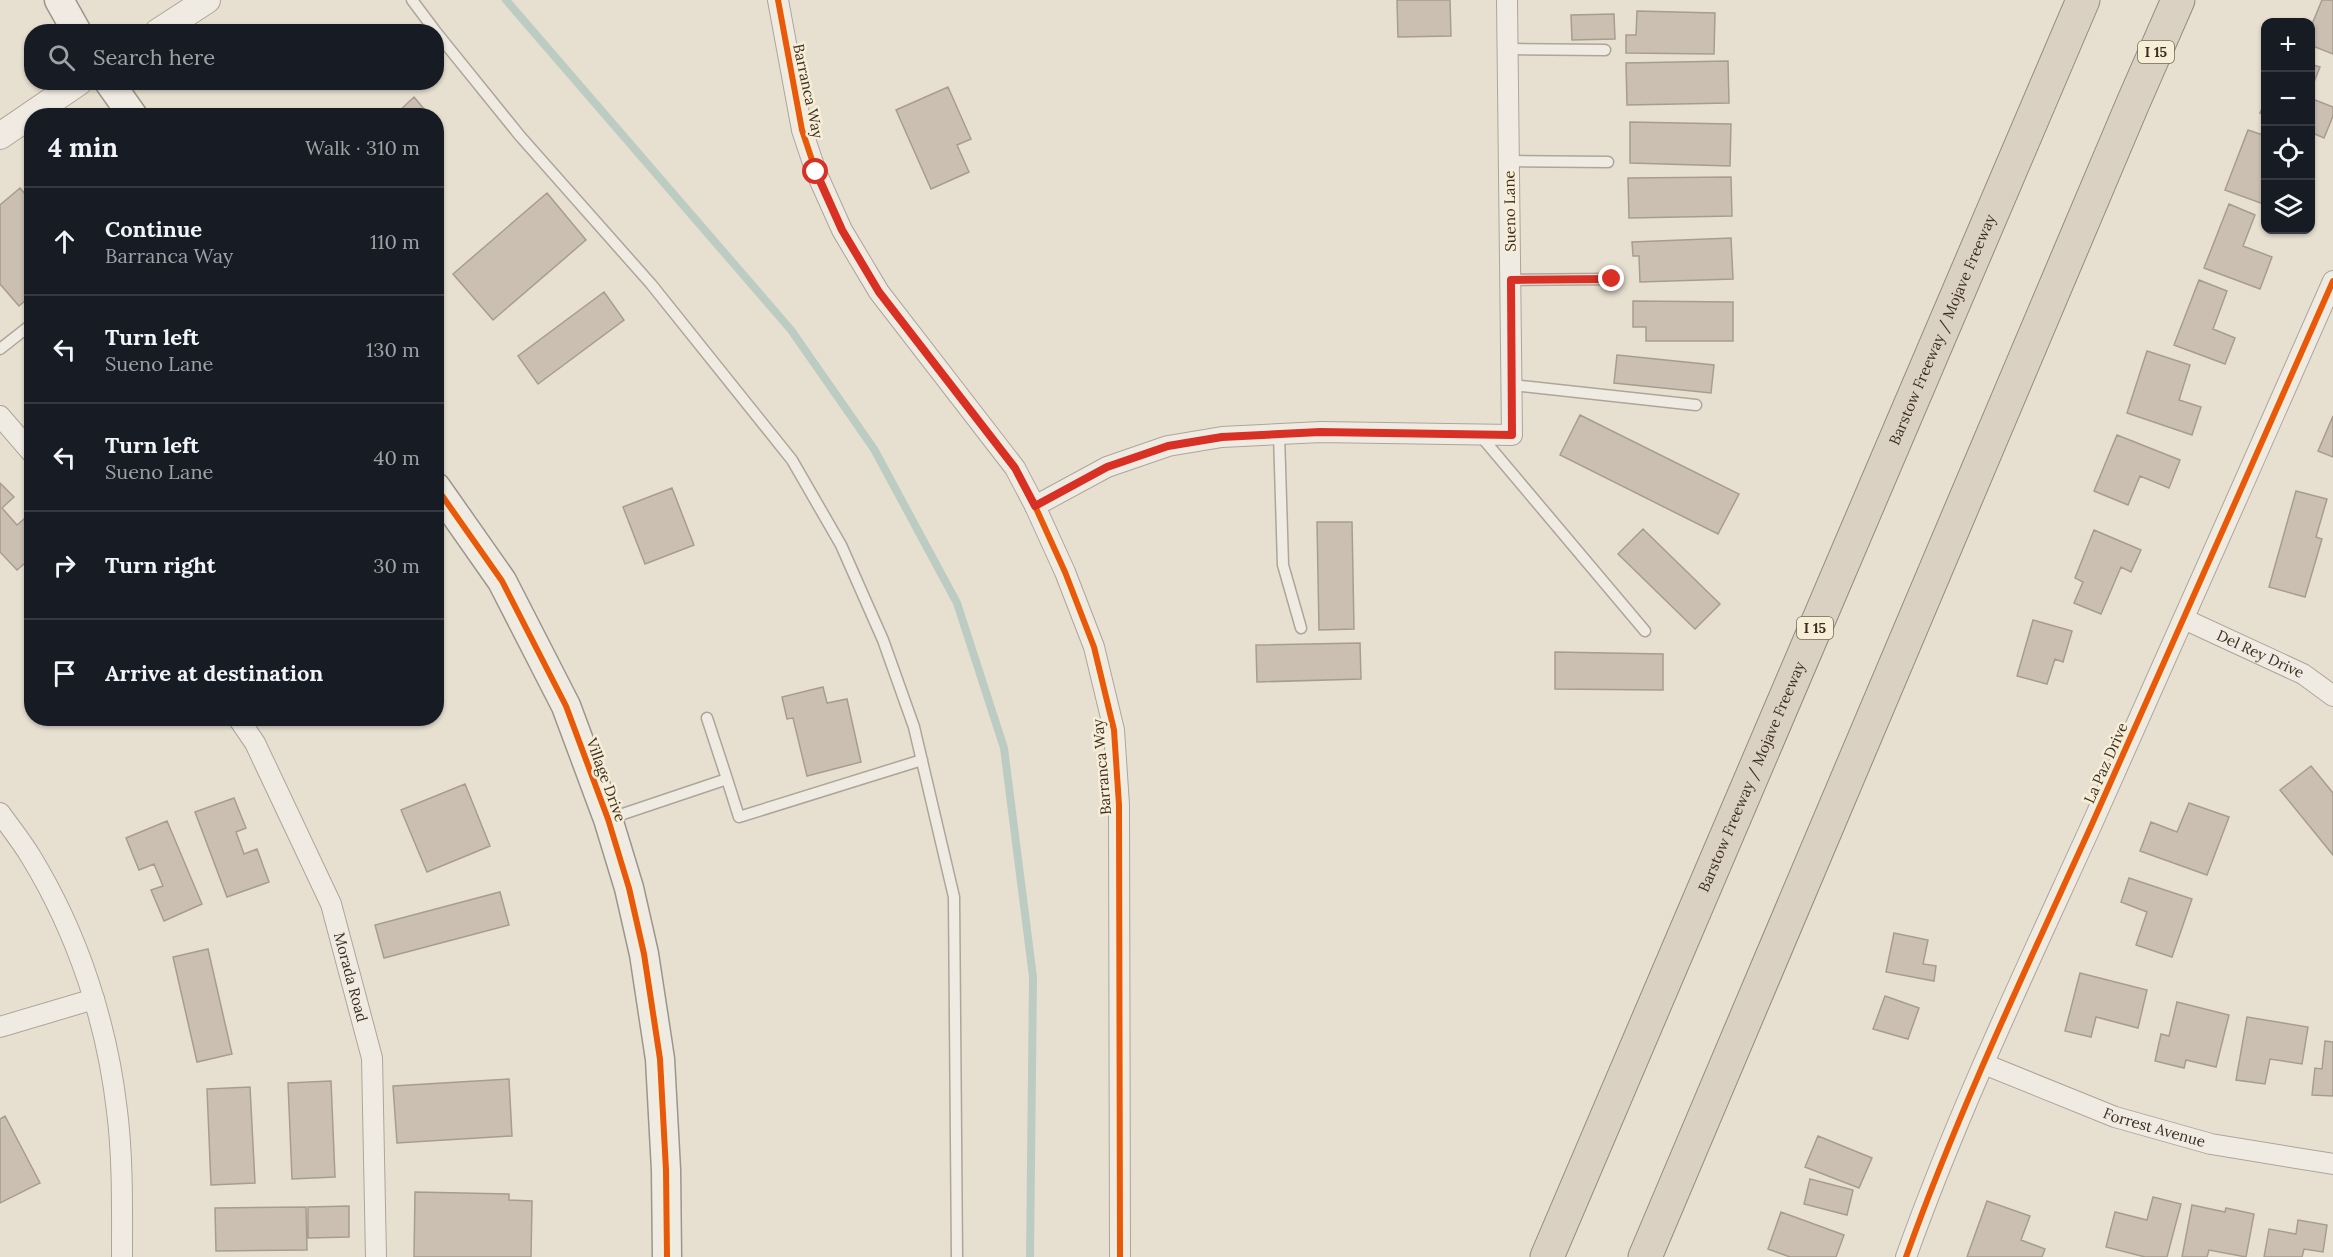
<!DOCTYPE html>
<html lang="en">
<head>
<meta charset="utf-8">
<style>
	:root { --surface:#171b24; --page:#20242c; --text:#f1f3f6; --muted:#9ea1a6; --line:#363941 }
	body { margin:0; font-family:Lora,serif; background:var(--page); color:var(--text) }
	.controls { position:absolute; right:18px; top:18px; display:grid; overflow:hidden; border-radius:12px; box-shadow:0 2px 4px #0004 }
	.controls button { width:54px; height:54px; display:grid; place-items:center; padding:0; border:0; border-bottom:2px solid var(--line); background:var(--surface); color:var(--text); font:30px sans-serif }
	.stop { position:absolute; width:18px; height:18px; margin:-14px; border:4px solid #d93025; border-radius:50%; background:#fff }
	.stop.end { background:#d93025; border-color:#fff; box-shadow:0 2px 6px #0008 }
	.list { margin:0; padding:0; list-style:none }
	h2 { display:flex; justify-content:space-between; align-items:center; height:78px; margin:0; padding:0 24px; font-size:26px }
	h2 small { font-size:20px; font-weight:400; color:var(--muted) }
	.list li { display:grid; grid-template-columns:39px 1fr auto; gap:18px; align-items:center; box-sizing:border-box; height:108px; padding:0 24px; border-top:2px solid var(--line) }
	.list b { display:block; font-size:22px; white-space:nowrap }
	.list p { margin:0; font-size:20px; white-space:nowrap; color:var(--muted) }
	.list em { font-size:20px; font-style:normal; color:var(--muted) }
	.icon { flex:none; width:33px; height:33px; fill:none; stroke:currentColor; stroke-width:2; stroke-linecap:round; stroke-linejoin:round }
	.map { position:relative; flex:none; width:2333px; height:1257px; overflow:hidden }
	.search { position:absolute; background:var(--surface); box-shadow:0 2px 4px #0004; left:24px; top:24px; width:420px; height:66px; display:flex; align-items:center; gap:15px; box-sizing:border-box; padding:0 21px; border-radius:24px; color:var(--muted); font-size:22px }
	.panel { position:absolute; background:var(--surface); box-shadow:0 2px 4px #0004; left:24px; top:108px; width:420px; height:618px; border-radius:24px }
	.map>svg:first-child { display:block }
</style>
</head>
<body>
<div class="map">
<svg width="2333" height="1257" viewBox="0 0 2333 1257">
	<rect width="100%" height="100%" fill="#e7e0d1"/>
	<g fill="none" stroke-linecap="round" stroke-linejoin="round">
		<path stroke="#bcccc2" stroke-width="8" d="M 506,0 L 791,330 L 874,449 L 957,603 L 1004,748 L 1033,977 L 1030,1257"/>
	</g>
	<path fill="#cbbfb2" stroke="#a89c90" stroke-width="1.5" d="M 1397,0 L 1450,0 L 1451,36 L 1398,37 Z
		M 2322,0 L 2333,0 L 2333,54 L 2310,45 L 2310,29 Z
		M 1637,11 L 1715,13 L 1714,54 L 1626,53 L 1626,35 L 1636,35 Z
		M 1614,14 L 1615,39 L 1572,40 L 1571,15 Z
		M 1728,61 L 1729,103 L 1627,105 L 1626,63 Z
		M 2310,64 L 2320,67 L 2310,92 Z
		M 948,87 L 971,139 L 957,145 L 969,172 L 931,189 L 896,110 Z
		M 414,97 L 430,116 L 394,116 Z
		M 2310,98 L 2333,107 L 2333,116 L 2324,138 L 2310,132 Z
		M 2266,100 L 2266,115 L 2260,113 Z
		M 1630,122 L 1731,124 L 1730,166 L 1630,163 Z
		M 2248,130 L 2266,136 L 2266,205 L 2225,190 Z
		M 1731,177 L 1732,216 L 1629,218 L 1628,178 Z
		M 20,188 L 32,202 L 32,295 L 19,306 L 0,284 L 0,205 Z
		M 547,193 L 586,240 L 493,320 L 453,274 Z
		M 2229,204 L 2255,215 L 2243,246 L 2272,257 L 2260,289 L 2204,268 Z
		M 1731,238 L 1733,279 L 1640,282 L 1639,256 L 1633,256 L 1632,242 Z
		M 2199,280 L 2227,291 L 2213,329 L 2235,338 L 2225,364 L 2174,345 Z
		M 604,292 L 624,320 L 538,384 L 518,356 Z
		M 1633,301 L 1733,302 L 1733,341 L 1646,341 L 1646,327 L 1633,327 Z
		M 2147,351 L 2190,365 L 2179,400 L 2201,407 L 2192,435 L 2127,413 Z
		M 1617,355 L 1714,365 L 1711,393 L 1614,383 Z
		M 1580,415 L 1739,494 L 1718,534 L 1560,455 Z
		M 2333,416 L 2333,457 L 2318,451 Z
		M 2117,435 L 2180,460 L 2169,488 L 2140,476 L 2128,505 L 2094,491 Z
		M 0,483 L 14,497 L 2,508 L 17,525 L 30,514 L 32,516 L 32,557 L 17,570 L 0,552 Z
		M 672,488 L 694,545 L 645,564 L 623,507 Z
		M 2296,491 L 2327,499 L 2316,537 L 2322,539 L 2305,597 L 2269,587 Z
		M 1317,522 L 1352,522 L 1354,629 L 1319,630 Z
		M 1643,529 L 1720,604 L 1695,629 L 1618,554 Z
		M 2094,530 L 2141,550 L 2131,572 L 2121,567 L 2101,614 L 2074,603 L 2083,582 L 2075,578 Z
		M 2033,620 L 2072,631 L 2063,662 L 2055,659 L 2047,684 L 2017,676 Z
		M 1360,643 L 1361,679 L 1257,682 L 1256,645 Z
		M 1555,652 L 1663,654 L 1663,690 L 1555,689 Z
		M 823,687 L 827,703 L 847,699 L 861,762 L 807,776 L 793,718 L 787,719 L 782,697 Z
		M 2311,766 L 2333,793 L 2333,855 L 2280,790 Z
		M 465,784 L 490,846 L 427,872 L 401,810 Z
		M 234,798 L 246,828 L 236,832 L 244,854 L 257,849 L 269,882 L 227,897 L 195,812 Z
		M 2189,803 L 2229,817 L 2207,875 L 2140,851 L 2151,822 L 2177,832 Z
		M 167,821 L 202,904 L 164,921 L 151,890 L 163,886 L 154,864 L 139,870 L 126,838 Z
		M 2129,878 L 2192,899 L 2172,957 L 2136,945 L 2147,912 L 2121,902 Z
		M 500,892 L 509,925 L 384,958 L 375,925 Z
		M 1894,933 L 1928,940 L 1923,964 L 1936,966 L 1934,981 L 1886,972 Z
		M 208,949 L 232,1054 L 197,1062 L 173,957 Z
		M 2080,973 L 2147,990 L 2138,1028 L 2096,1017 L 2091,1037 L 2065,1031 Z
		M 1885,996 L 1919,1008 L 1908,1039 L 1873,1029 Z
		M 2177,1002 L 2229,1015 L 2216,1067 L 2186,1060 L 2184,1068 L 2155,1061 L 2161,1034 L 2169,1036 Z
		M 2247,1017 L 2308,1027 L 2302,1064 L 2270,1059 L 2265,1084 L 2236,1080 Z
		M 2325,1041 L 2333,1042 L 2333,1096 L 2312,1095 L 2315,1068 L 2322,1069 Z
		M 509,1079 L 512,1136 L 397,1143 L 393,1086 Z
		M 331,1081 L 335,1177 L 292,1179 L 288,1083 Z
		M 250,1087 L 255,1183 L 211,1185 L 207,1089 Z
		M 5,1116 L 40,1183 L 0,1203 L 0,1119 Z
		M 1818,1136 L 1872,1158 L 1859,1188 L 1805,1167 Z
		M 1810,1179 L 1853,1190 L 1847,1215 L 1804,1204 Z
		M 415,1192 L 509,1194 L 509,1200 L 532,1201 L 531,1257 L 414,1257 Z
		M 2153,1197 L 2181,1204 L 2167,1257 L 2145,1257 L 2106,1247 L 2115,1212 L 2147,1220 Z
		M 1987,1201 L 2030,1216 L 2021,1240 L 2045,1249 L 2042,1257 L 1967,1257 Z
		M 2192,1205 L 2225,1212 L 2226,1208 L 2254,1214 L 2246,1257 L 2209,1250 L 2207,1257 L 2182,1257 Z
		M 349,1206 L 349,1237 L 308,1238 L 308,1207 Z
		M 306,1207 L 307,1250 L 216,1251 L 215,1208 Z
		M 1781,1212 L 1844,1235 L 1836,1257 L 1790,1257 L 1768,1249 Z
		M 2298,1220 L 2327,1225 L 2323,1252 L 2304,1249 L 2302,1257 L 2264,1257 L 2269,1229 L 2296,1234 Z"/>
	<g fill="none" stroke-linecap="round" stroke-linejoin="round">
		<g stroke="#ada599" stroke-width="13">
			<path id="service" d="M 412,0 L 436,32
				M 436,32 L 520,136 L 651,284 L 792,460 L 841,545 L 883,640 L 914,727 L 954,897 L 957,1257
				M 1508,49 L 1605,50
				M 1509,161 L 1608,162
				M 1511,280 L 1612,279
				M 0,349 L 32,324
				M 1512,385 L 1696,405
				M 1279,434 L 1283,565 L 1301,628
				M 1479,434 L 1645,631
				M 707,718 L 727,779
				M 608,819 L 727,779 L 739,817 L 922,760"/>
		</g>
		<g stroke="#ada599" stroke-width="22">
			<g id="minor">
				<path d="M 778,0 L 802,130 L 816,172 L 842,230 L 879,292 L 1015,468 L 1035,506 L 1065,572 L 1094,647 L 1114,730 L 1119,805 L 1120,1257"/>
				<path d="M 0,416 L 32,453"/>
				<path d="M 1035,506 L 1107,467 L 1168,446 L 1222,437 L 1321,432 L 1512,435 L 1507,0"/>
				<path id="s1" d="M 2184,619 L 2303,674 L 2333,696"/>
				<path id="s2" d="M 238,718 L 255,743 L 331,904 L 372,1058 L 376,1257"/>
				<path d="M 0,813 C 10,827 22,842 31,857 C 78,934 107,1023 117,1111 C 123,1159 122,1208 122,1257"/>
				<path d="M 0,1027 L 94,999"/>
				<path id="s3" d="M 1984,1064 L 2115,1117 L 2211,1144 L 2333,1164"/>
				<path d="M 1906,1257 C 1959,1109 2027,967 2092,824 C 2173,644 2253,462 2333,281"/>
			</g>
		</g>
		<g stroke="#ada599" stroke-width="28">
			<path id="tertiary" d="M 158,32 L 207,0
				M 0,136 L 79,82"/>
		</g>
		<g stroke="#9c958a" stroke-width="31">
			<path id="secondary" d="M 59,0 L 77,32
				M 109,82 L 133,116
				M 436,487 L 502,581 L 566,706 L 608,819 L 629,888 L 644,954 L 660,1059 L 666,1170 L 667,1257"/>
		</g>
		<g stroke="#928b80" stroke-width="35">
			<g id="motorway">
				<path id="s4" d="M 1547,1257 L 2083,0"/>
				<path d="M 1645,1257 L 2133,103 L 2178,0"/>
			</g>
		</g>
		<use href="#service" stroke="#efebe3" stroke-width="10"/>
		<use href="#minor" stroke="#efebe3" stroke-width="20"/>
		<use href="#tertiary" stroke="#efebe3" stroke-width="26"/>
		<use href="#secondary" stroke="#efebe3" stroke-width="28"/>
		<use href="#motorway" stroke="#dad1c2" stroke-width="33"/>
		<g stroke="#f7eed8" stroke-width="10">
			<path id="cycleway" d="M 778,0 L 802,130 L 816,172 L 842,230 L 879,292 L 1015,468 L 1035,506 L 1065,572 L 1094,647 L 1114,730 L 1119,805 L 1120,1257
				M 436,487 L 502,581 L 566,706 L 608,819 L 629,888 L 644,954 L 660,1059 L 666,1170 L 667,1257
				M 1906,1257 C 1959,1109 2027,967 2092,824 C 2173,644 2253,462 2333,281"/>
		</g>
		<use href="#cycleway" stroke="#e8590c" stroke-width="6"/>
	</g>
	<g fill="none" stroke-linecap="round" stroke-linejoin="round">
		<path stroke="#d93025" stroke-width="8" d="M 816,172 L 842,230 L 879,292 L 1015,468 L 1035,506 L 1107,467 L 1168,446 L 1222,437 L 1320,432 L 1512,435 L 1511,280 L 1612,279"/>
	</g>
	<g text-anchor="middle" stroke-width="5" stroke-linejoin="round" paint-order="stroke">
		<g fill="#f7eed8" stroke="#756857" stroke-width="1.5">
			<rect x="2138" y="41" width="36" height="22" rx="4.5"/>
			<rect x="1797" y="617" width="36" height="22" rx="4.5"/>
		</g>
		<g font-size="14" font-weight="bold" fill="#3d2e20">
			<text x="2156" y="57">I 15</text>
			<text x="1815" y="633">I 15</text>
		</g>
		<g font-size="15" fill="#3d2e20" stroke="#f7eed8">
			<text transform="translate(808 91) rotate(78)" y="5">Barranca Way</text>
			<text transform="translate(1510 211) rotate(-91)" y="5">Sueno Lane</text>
			<text dy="5" stroke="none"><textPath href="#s4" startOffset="1008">Barstow Freeway / Mojave Freeway</textPath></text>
			<text dy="5" stroke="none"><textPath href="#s1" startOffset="84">Del Rey Drive</textPath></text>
			<text transform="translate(2106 763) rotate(-66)" y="5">La Paz Drive</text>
			<text transform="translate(1102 767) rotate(-95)" y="5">Barranca Way</text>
			<text dy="5" stroke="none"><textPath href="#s4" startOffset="522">Barstow Freeway / Mojave Freeway</textPath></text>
			<text transform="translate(606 780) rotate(70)" y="5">Village Drive</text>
			<text dy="5" stroke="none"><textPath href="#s2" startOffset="284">Morada Road</textPath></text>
			<text dy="5" stroke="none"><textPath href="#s3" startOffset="182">Forrest Avenue</textPath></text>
		</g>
	</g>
</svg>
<div class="controls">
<button>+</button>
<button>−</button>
<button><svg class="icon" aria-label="locate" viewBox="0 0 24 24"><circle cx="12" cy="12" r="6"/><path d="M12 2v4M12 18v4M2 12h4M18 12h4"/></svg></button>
<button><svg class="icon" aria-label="layers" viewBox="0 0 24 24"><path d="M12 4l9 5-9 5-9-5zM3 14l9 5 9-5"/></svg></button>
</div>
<div class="stop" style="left:816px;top:172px"></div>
<div class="stop end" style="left:1612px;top:279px"></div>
<div class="search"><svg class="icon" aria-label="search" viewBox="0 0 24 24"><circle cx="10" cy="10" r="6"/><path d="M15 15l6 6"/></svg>Search here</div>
<section class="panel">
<h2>4 min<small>Walk · 310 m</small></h2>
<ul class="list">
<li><svg class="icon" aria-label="ahead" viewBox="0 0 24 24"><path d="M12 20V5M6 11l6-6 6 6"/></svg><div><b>Continue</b><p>Barranca Way</p></div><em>110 m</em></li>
<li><svg class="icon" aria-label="left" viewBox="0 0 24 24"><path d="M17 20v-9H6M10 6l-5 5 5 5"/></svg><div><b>Turn left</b><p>Sueno Lane</p></div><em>130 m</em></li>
<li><svg class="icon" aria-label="left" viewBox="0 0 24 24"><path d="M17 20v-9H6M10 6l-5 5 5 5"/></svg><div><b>Turn left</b><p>Sueno Lane</p></div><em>40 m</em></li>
<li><svg class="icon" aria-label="right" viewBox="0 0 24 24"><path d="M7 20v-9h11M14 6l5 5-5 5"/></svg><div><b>Turn right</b></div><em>30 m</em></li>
<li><svg class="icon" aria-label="arrive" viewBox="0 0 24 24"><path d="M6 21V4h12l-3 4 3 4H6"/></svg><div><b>Arrive at destination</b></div></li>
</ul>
</section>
</div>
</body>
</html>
